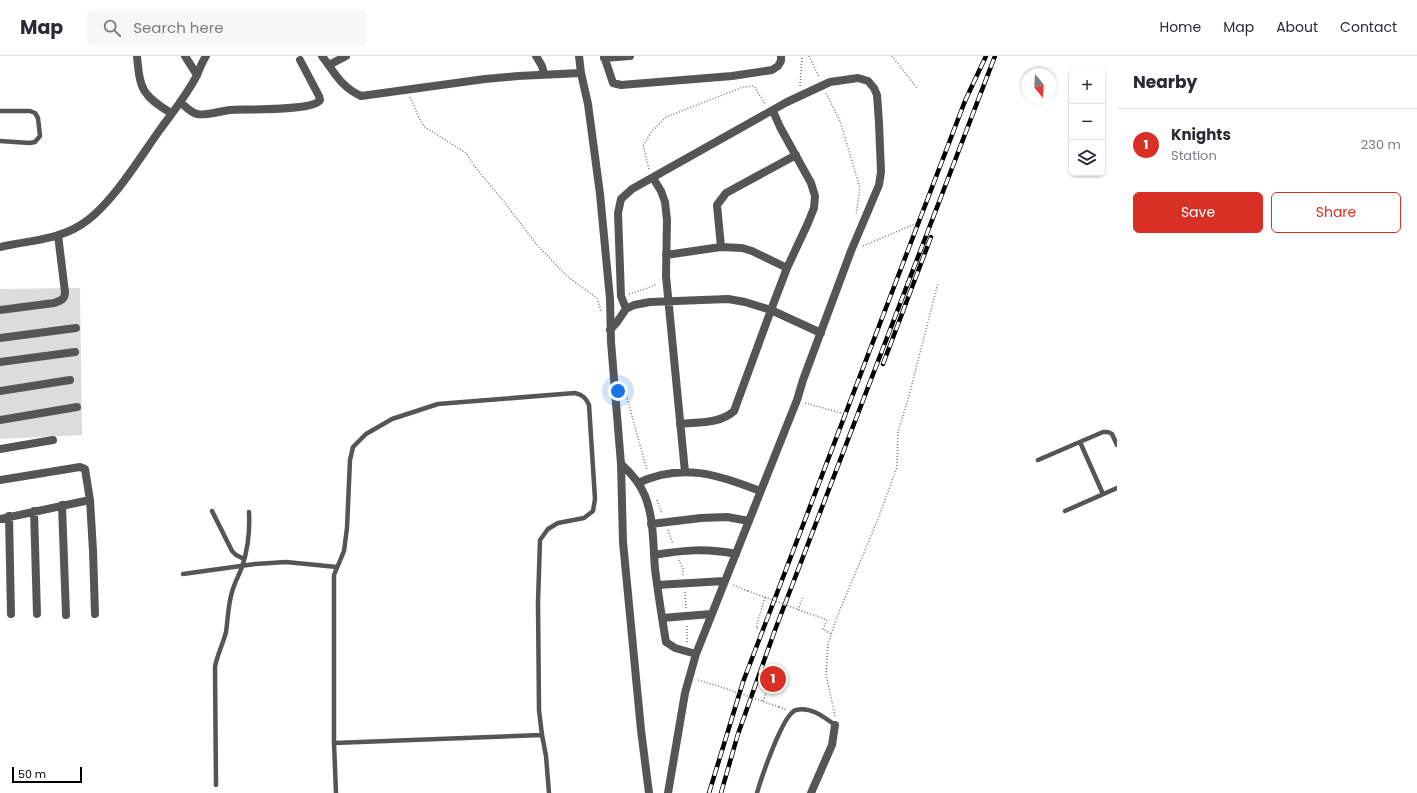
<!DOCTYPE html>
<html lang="en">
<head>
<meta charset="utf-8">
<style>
	:root { --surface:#fff; --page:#f7f7f7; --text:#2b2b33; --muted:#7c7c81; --line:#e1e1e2; --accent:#d93025 }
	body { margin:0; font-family:Poppins,sans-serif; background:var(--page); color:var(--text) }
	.controls { position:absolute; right:12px; top:12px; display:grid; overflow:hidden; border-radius:6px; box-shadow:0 1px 3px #0004 }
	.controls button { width:36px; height:36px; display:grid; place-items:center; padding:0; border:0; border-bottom:1px solid var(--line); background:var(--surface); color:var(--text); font:20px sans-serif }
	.compass { position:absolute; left:1021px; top:12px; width:36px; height:36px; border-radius:50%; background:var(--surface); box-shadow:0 1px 3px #0004; rotate:162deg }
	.scale { position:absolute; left:12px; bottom:10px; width:70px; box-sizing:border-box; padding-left:4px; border:2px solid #000; border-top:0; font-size:11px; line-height:14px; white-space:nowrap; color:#000; -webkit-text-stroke:3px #fff; paint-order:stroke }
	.you { position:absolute; left:618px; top:335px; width:14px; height:14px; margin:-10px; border:3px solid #fff; border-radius:50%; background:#1a73e8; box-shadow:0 0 0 6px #1a73e833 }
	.badge { display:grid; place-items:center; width:26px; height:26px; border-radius:50%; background:var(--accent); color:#fff; font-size:13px; font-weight:700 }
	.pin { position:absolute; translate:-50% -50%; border:2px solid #fff; box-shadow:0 1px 4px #0006 }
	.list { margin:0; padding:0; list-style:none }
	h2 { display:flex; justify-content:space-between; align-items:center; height:52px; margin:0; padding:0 16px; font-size:17px }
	h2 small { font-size:13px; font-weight:400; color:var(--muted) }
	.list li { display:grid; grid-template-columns:26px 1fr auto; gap:12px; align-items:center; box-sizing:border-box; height:72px; padding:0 16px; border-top:1px solid var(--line) }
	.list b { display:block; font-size:15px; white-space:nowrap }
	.list p { margin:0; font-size:13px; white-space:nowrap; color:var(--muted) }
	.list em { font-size:13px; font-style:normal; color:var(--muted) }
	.actions { display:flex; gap:8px; padding:12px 16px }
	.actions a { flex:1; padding:9px 0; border:1px solid var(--accent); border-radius:6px; text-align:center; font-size:14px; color:var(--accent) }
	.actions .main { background:var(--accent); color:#fff }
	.icon { flex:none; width:22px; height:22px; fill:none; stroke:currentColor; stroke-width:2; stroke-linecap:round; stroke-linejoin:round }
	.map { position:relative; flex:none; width:1117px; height:737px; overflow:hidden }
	header { display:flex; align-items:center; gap:24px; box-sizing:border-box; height:56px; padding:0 20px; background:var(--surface); border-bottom:1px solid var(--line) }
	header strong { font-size:19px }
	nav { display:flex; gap:22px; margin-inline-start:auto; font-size:14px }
	.search { width:280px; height:36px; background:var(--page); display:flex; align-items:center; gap:10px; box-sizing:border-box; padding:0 14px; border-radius:6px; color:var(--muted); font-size:15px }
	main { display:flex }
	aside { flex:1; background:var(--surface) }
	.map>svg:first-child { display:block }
</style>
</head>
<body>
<header>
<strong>Map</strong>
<div class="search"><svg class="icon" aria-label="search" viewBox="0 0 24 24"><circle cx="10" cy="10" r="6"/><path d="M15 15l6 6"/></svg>Search here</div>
<nav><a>Home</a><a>Map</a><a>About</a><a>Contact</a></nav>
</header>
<main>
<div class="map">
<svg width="1117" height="737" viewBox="0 0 1117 737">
	<rect width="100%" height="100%" fill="#fff"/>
	<path fill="#dcdcdc" d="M 80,232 L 82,379 L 0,383 L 0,233 Z"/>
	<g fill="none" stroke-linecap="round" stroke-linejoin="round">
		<path stroke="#777" stroke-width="1.5" stroke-dasharray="1 2" stroke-linecap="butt" d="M 809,0 L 819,21
			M 892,0 L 917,32
			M 800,30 L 802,0
			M 826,37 L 840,65 L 860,132 L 856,159
			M 410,41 L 420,64 L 425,71 L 466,97 L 475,111 L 505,147 L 537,189 L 568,221 L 597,242 L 601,255
			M 649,113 L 643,90 L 652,75 L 666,61 L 743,31 L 754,30 L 765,48
			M 863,190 L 917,167
			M 629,238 L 648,232 L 657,228
			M 624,331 L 647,414
			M 805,347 L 841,357
			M 657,444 L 662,458
			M 668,474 L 673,488
			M 679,504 L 683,513 L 683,520
			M 733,529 L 748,535
			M 685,536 L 686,552
			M 798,554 L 803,541
			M 827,564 L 823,573 L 831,578
			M 687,570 L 687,586
			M 758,572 L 756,572 L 765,541
			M 698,624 L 721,631
			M 763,645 L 770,628
			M 779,651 L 785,653 L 785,654
			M 835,660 L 826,618 L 828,588 L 837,561 L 878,463 L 897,411 L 898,376 L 909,340 L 938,227"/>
		<path stroke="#555" stroke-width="4.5" d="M 0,55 L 30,55 L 35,57 L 38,62 L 40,80 L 35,86 L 30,87 L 0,85
			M 1080,386 L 1103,438
			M 1038,404 L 1103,376 L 1108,376 L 1112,378 L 1117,389
			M 212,455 L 232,495 L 236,499 L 244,503
			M 1065,455 L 1117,432
			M 183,518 L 255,508 L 286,506 L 337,511
			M 334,687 L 542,679
			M 216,729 L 215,611 C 217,599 223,588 226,576 C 228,563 228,549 232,536 C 234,528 239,519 242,511 C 248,493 250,475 249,456
			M 336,737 L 334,687 L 334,519 L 344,495 L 347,472 L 350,404 L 353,391 L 366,378 L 392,363 L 438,348 L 575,337 C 583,339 586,342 589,349 L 595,443 L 593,455 L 584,462 L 558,467 L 548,473 L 540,484 L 538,546 L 539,654 L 542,679 L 546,700 L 549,737
			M 757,737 C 761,723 783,657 796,654 C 810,650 824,661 835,669"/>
		<path stroke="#555" stroke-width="8" d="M 137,0 C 140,34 142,39 171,57
			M 185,0 L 197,19
			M 322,0 C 335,17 341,31 361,40 L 485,23 L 518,20 L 581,17
			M 536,0 L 542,10 L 544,18
			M 579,0 L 581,17 L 588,48 L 600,138 L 610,243 L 611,286 L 621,408 L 623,486 L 641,674 L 649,737
			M 604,0 L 613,27 L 621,29 L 732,20 L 772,14 L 778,10 L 781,5 L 781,0
			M 604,2 L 630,0
			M 329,9 L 346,0
			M 180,46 C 185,50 191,57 197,58 C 207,60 220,55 230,54 C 245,53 314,55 320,44 L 319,40 L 300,4
			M 773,55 L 780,71 L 811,127 L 815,140 L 814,152 L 808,167 L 787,212 L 771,254 L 821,277
			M 653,122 L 661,135 L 665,146 L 667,164 L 666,220 L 685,416
			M 0,191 C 26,185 56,184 79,170 C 109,153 139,103 159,75 C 172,57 187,39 197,19 C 200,12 202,6 206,0
			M 666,199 L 721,191
			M 787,212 L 752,195 L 742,192 L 721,191 L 717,149 L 726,137 L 796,99
			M 626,253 L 621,240 L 618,157 L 621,143 L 632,133 L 787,46 L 830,26 L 858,22 L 868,25 L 874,32 L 877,39 L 879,67 L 881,116 L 879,129 L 851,195 L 803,324 L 797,344 L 696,598 L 685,637 L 668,737
			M 0,254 L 54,247 C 60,245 65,244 65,236 L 58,179
			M 610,274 L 617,266 L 626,253 L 634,249 L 650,246 L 728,243 L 745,246 L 771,254 L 734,355 C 720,368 698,366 680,368
			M 0,282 L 76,272
			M 0,306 L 75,296
			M 0,335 L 70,324
			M 0,364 L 77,351
			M 0,393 L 53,384
			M 621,408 C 631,417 640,427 645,440 C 654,462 653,489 655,513 C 658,537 662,562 666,586 L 675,592 L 696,598
			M 0,424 L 80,411 L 85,413 L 90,444 L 93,495 L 95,558
			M 638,427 C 682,406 718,419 760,435
			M 62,449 L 66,559
			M 34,455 L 37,558
			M 9,460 L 11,558
			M 0,463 L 90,444
			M 651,468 L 701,462 L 727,461 L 749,465
			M 654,499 C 684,494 706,492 736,498
			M 657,529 L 724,525
			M 662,562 L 711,558
			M 811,737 L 832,689 L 835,669"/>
		<g stroke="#000" stroke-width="4.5">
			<path id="rail" d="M 883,308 L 931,181
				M 709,737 L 743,626 L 965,45 L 986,0
				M 721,737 L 738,678 L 775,574 L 995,0"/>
		</g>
		<use href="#rail" stroke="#fff" stroke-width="3" stroke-dasharray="9" stroke-linecap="butt"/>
		<path stroke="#777" stroke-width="1.5" stroke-dasharray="1 2" stroke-linecap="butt" d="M 748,535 L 827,564
			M 721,631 L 779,651"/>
	</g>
</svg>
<div class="controls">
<button>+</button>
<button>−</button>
<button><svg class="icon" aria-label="layers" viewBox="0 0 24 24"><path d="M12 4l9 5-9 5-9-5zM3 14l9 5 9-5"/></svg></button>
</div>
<svg class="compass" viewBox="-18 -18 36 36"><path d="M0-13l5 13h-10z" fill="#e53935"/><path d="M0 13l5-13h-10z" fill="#7c7c81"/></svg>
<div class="scale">50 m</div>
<div class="you"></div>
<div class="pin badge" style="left:773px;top:623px">1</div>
</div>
<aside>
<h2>Nearby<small></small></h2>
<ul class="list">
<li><span class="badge">1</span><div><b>Knights</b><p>Station</p></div><em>230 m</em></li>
</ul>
<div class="actions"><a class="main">Save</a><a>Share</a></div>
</aside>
</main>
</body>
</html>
